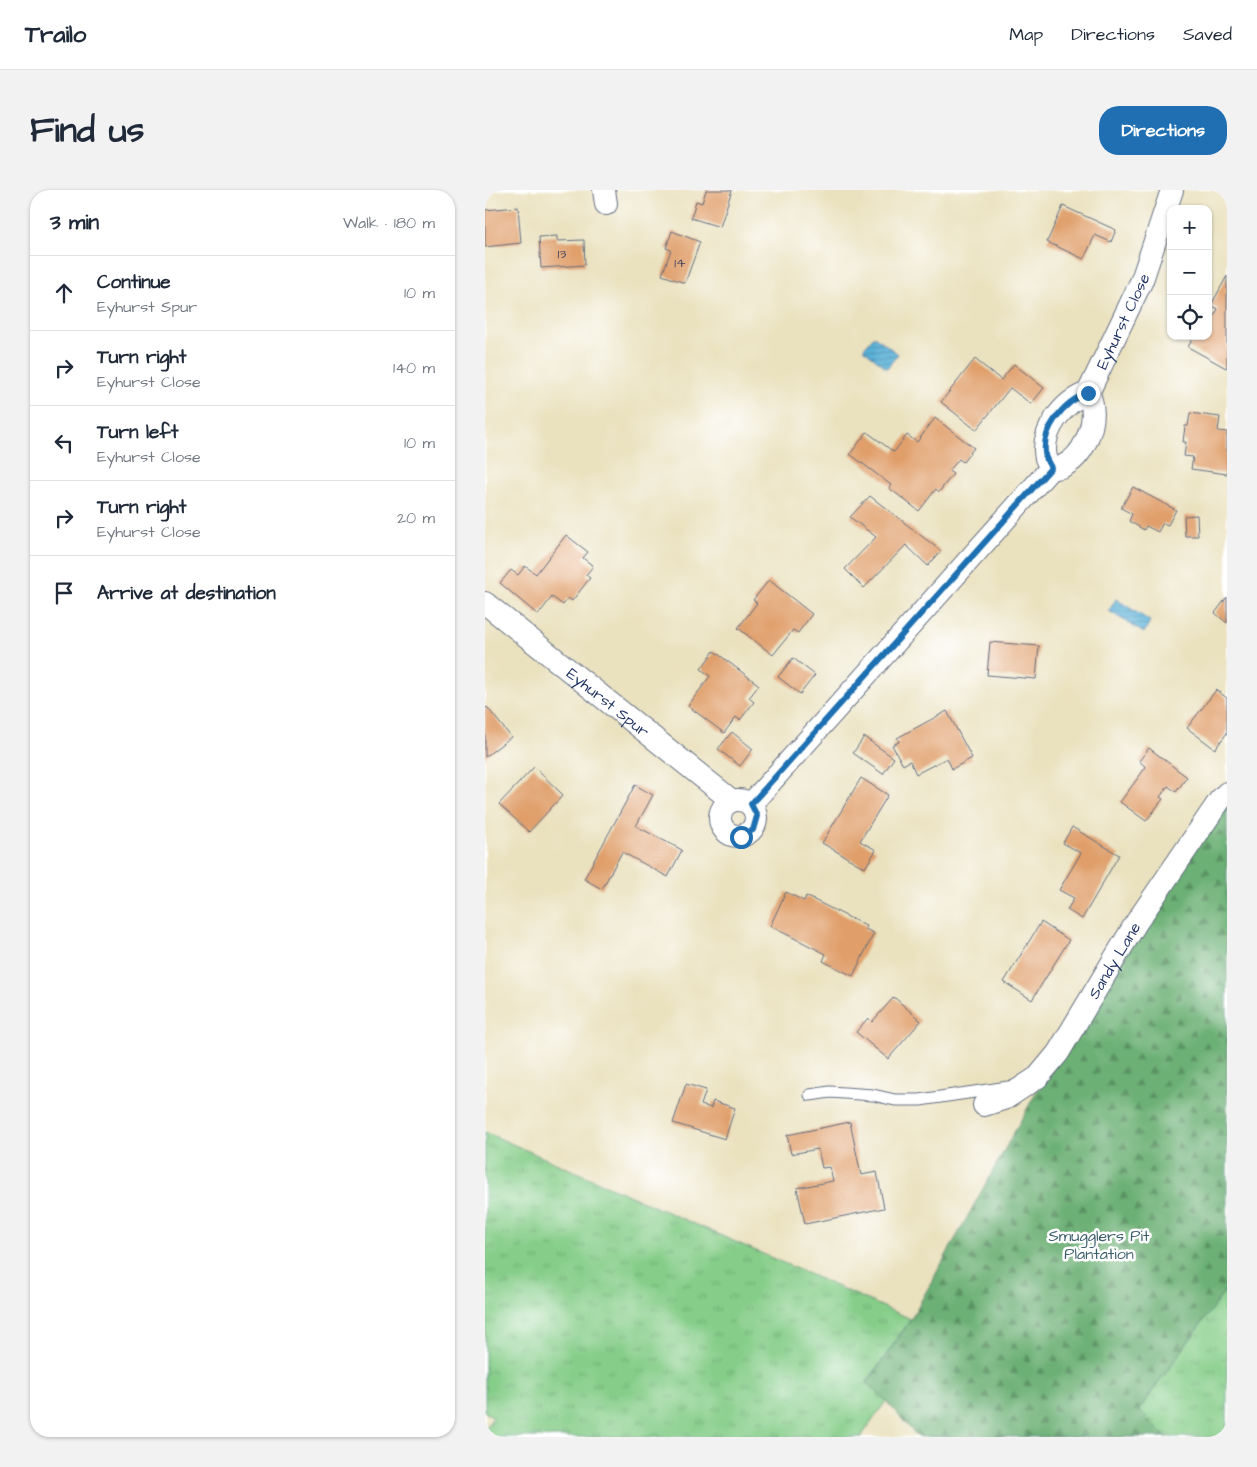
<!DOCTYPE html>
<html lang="en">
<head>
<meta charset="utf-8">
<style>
	:root { --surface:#fff; --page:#f2f2f3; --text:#1f2937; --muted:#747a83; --line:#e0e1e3; --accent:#1f6fb2 }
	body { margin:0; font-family:"Architects Daughter",sans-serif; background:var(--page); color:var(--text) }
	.controls { position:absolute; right:15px; top:15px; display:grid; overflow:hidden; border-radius:10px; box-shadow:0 1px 4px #0004 }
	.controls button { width:45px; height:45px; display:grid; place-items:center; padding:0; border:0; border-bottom:1px solid var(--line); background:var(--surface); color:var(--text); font:25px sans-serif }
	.stop { position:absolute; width:15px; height:15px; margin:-11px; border:4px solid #1f6fb2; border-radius:50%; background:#fff }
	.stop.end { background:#1f6fb2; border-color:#fff; box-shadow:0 1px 5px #0008 }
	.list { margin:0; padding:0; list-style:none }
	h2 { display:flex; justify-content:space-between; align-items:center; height:65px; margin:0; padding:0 20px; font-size:21px }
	h2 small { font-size:16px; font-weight:400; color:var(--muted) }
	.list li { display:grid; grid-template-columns:32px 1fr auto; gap:15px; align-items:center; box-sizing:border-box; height:75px; padding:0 20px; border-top:1px solid var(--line) }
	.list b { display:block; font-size:19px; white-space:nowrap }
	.list p { margin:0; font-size:16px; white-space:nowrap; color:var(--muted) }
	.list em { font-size:16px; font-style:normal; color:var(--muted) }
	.icon { flex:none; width:28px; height:28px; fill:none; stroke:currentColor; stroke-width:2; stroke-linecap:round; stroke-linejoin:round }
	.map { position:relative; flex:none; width:742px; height:1247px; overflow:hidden; border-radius:20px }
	header { display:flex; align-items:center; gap:30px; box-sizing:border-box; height:70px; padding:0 25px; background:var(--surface); border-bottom:1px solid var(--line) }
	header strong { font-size:24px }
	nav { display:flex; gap:28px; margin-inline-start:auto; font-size:18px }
	.intro { display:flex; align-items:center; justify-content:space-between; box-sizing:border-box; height:120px; padding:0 30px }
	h1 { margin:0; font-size:35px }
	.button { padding:12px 22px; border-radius:20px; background:var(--accent); color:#fff; font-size:18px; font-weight:700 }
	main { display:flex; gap:30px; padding:0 30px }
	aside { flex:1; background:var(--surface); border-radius:20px; box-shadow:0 1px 4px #0004 }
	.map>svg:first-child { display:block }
</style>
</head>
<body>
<header>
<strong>Trailo</strong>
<nav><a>Map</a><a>Directions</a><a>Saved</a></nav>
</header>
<div class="intro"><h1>Find us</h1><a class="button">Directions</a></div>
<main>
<aside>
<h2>3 min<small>Walk · 180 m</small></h2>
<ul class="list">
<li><svg class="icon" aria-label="ahead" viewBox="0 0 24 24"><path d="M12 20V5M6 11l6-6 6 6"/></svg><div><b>Continue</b><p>Eyhurst Spur</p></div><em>10 m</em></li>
<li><svg class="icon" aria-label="right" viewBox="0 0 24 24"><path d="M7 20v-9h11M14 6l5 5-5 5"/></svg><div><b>Turn right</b><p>Eyhurst Close</p></div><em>140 m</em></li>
<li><svg class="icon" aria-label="left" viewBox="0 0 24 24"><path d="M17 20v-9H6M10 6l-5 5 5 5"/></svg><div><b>Turn left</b><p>Eyhurst Close</p></div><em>10 m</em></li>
<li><svg class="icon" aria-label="right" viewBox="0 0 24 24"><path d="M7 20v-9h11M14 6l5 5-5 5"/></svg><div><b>Turn right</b><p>Eyhurst Close</p></div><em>20 m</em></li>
<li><svg class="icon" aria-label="arrive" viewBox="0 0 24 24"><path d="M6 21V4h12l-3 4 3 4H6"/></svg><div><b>Arrive at destination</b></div></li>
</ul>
</aside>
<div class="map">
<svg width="742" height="1247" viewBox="0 0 742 1247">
	<defs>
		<pattern id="grass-tufts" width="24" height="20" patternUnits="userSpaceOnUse" patternTransform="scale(1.25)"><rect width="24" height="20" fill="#85cd88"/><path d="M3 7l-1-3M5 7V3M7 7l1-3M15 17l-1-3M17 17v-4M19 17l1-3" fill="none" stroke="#72b078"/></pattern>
		<pattern id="forest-firs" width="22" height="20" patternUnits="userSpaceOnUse" patternTransform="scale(1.25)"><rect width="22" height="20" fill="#6cb074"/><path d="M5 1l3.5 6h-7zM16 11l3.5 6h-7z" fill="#589062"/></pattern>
		<pattern id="water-rules" width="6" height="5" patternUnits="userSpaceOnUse" patternTransform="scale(1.25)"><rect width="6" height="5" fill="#5ab1d7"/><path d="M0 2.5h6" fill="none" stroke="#4a90b2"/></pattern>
	</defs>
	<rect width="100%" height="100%" fill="#fff"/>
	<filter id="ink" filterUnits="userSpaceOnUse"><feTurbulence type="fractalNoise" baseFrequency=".02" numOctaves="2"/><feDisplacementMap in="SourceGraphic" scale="10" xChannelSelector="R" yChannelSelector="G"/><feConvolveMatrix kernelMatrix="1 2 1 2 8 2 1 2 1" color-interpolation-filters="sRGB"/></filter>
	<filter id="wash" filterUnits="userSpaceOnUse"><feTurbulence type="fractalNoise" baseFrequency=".0096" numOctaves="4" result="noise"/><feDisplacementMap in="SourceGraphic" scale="20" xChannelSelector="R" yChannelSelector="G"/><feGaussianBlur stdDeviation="1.12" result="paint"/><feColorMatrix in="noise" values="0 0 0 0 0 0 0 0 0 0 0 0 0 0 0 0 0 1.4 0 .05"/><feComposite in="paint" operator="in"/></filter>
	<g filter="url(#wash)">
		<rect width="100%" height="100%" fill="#eae1be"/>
		<path fill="url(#grass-tufts)" stroke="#507e73" d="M 0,942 L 426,1129 L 382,1192 L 401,1211 L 376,1247 L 0,1247 L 0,1240 L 8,1227 L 0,1222 Z
			M 742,1098 L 742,1247 L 680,1247 L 654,1220 Z"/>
		<path fill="url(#forest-firs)" stroke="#447069" d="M 742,603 L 742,1098 L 654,1220 L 681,1247 L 433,1247 L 401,1211 L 382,1193 L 426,1129 L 573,863 Z"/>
		<path fill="url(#water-rules)" stroke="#3a709a" d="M 389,146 L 413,164 L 402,178 L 378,159 Z
			M 631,409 L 665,431 L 659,443 L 624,421 Z"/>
		<g id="blocks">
			<path fill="#e09f6b" d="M 221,0 L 247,0 L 235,37 L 206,28 L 211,11 L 217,13 Z
				M 578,16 L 631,40 L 626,52 L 610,45 L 599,69 L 562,52 Z
				M 33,17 L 36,53 L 0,57 L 0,20 Z
				M 187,41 L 215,52 L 200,93 L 177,85 L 186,60 L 181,58 Z
				M 72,46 L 72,51 L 99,50 L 100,75 L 56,78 L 54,47 Z
				M 742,86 L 742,176 L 741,178 L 703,157 L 709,146 L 723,146 L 723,136 L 733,119 L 726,115 Z
				M 490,169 L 516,190 L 529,174 L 559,198 L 546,214 L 525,198 L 491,240 L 456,212 Z
				M 705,223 L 735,227 L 733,241 L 742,242 L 742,284 L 706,279 L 708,267 L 699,266 L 701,252 L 698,252 L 700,236 L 703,236 Z
				M 450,228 L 489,258 L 478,272 L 474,269 L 464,281 L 468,284 L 454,302 L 451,299 L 434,321 L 404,298 L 406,295 L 365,264 L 382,242 L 409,262 L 422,245 L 432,252 Z
				M 648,297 L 691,320 L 683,335 L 678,333 L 673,342 L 661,336 L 659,340 L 644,331 L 647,324 L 636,318 Z
				M 385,306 L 456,361 L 443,376 L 421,355 L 379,398 L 360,379 L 391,347 L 365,327 Z
				M 712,325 L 713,346 L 700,346 L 699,326 Z
				M 81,345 L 103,362 L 98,368 L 108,376 L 101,385 L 105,388 L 87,411 L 83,408 L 78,415 L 67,407 L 53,425 L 15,393 L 26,380 L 33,385 L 40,376 L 51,384 Z
				M 284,390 L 327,424 L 313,443 L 308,440 L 288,465 L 253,438 L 272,413 L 268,410 Z
				M 742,407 L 742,433 L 730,423 Z
				M 505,452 L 554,456 L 551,489 L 502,485 Z
				M 229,461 L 274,495 L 264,508 L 269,512 L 255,530 L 251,527 L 239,543 L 203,516 L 225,486 L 216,479 Z
				M 308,468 L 330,485 L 315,504 L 293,487 Z
				M 731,500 L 742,508 L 742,543 L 730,559 L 702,538 Z
				M 2,517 L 26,547 L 0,567 L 0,519 Z
				M 462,521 L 487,568 L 467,579 L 462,568 L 431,584 L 425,571 L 418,575 L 407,555 L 414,552 L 412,548 Z
				M 247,542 L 268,559 L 255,576 L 233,559 Z
				M 379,547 L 409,568 L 398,584 L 368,563 Z
				M 664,558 L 702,587 L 691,602 L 683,596 L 675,607 L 678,609 L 661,631 L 635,612 L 661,577 L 654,571 Z
				M 49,577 L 78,605 L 44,642 L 14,614 Z
				M 376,588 L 403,605 L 375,651 L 391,660 L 380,678 L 337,653 Z
				M 150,595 L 168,605 L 151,636 L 197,660 L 183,687 L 137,662 L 117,699 L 99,689 Z
				M 587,637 L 634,665 L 597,729 L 582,720 L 589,708 L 574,700 L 596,663 L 578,653 Z
				M 301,702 L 319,711 L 321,706 L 381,736 L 380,739 L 389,743 L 368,786 L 338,771 L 341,764 L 285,736 Z
				M 556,732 L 584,750 L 547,810 L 519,792 Z
				M 409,807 L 436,831 L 403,869 L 371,842 L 383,828 L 387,832 Z
				M 201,894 L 221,900 L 216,915 L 226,918 L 228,911 L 250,918 L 240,949 L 188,933 Z
				M 365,932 L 376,985 L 392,982 L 399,1018 L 320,1034 L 312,998 L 348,991 L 345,977 L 337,978 L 333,959 L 306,964 L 302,945 Z"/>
		</g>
	</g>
	<g filter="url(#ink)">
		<use href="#blocks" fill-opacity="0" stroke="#636d80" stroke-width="1"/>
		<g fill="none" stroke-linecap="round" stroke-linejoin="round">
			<g stroke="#636d80" stroke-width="13">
				<path id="service" d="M 325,905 L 345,902 L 388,905 L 410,910 L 435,910 L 530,896"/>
			</g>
			<g stroke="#636d80" stroke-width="24">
				<g id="minor">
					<path d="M 119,0 L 121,14"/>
					<path id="s1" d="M 603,203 C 579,211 555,241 561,268 C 562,271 565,275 566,278 C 570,278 575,278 578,276 C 598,267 611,236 607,215 C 607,211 605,207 603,203 L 657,90 L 687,0"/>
					<path id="s2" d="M 0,413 L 246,610"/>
					<circle cx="253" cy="628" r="18"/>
					<path d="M 266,614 L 566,278"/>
					<path id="s3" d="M 499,915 L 521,908 L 553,887 L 573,863 L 651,733 L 735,610 L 742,603"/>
				</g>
			</g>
			<use href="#service" stroke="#fff" stroke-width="11"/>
			<use href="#minor" stroke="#fff" stroke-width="22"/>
		</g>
	</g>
	<g fill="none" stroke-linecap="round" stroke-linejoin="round" filter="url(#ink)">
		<path stroke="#1f6fb2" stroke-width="6" d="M 256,647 L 268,640 L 272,626 L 266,614 L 566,278 C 565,275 562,271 561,268 C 554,241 579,211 603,203"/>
	</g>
	<g text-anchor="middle" stroke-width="5" stroke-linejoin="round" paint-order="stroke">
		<g font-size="14" fill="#4c4b61">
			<text x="77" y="68">13</text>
			<text x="195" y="77">14</text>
		</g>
		<g font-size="16" fill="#1b2f5e" stroke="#fff">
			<text dy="6" stroke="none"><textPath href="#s1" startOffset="271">Eyhurst Close</textPath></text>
			<text dy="6" stroke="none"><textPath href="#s2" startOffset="158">Eyhurst Spur</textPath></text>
			<text dy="6" stroke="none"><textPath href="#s3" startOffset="201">Sandy Lane</textPath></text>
		</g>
		<g font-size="16" fill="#3b5e6b" stroke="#fff">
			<text x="614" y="1051">Smugglers Pit<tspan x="614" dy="18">Plantation</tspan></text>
		</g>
	</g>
</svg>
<div class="controls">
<button>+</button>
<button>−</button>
<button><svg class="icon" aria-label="locate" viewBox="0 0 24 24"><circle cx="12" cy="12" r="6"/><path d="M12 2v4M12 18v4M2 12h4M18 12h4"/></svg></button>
</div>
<div class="stop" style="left:256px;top:647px"></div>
<div class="stop end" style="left:603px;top:203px"></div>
</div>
</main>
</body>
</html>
